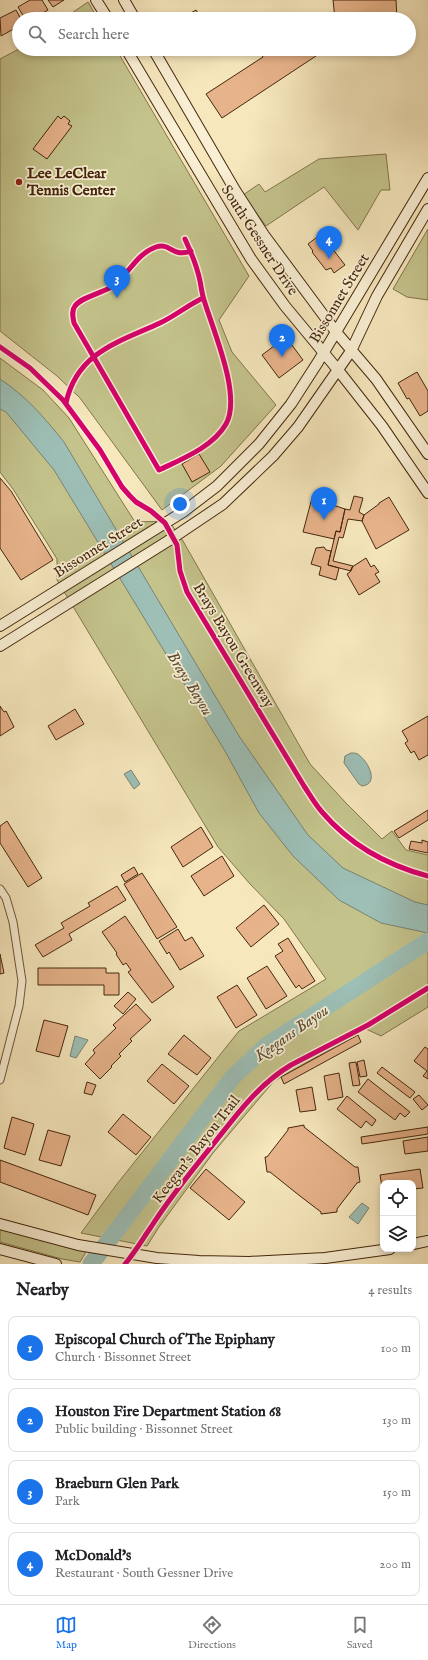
<!DOCTYPE html>
<html lang="en">
<head>
<meta charset="utf-8">
<style>
	:root { --surface:#fff; --page:#f2f2f2; --text:#202124; --muted:#757577; --line:#e0e0e0; --accent:#1a73e8 }
	body { margin:0; font-family:"IM FELL English",serif; background:var(--page); color:var(--text) }
	.controls { position:absolute; right:12px; bottom:12px; display:grid; overflow:hidden; border-radius:8px; box-shadow:0 2px 6px #0003 }
	.controls button { width:36px; height:36px; display:grid; place-items:center; padding:0; border:0; border-bottom:1px solid var(--line); background:var(--surface); color:var(--text); font:20px sans-serif }
	.you { position:absolute; left:180px; top:504px; width:14px; height:14px; margin:-10px; border:3px solid #fff; border-radius:50%; background:#1a73e8; box-shadow:0 0 0 6px #1a73e833 }
	.badge { display:grid; place-items:center; width:26px; height:26px; border-radius:50%; background:var(--accent); color:#fff; font-size:13px; font-weight:700 }
	.pin { position:absolute; translate:-50% -33px; filter:drop-shadow(0 1px 2px #0008) }
	.pin::after { content:''; position:absolute; top:21px; width:14px; height:12px; background:inherit; clip-path:polygon(0 0,100% 0,50% 100%) }
	.list { margin:0; padding:0; list-style:none }
	h2 { display:flex; justify-content:space-between; align-items:center; height:52px; margin:0; padding:0 16px; font-size:17px }
	h2 small { font-size:13px; font-weight:400; color:var(--muted) }
	.list li { display:grid; grid-template-columns:26px 1fr auto; gap:12px; align-items:center; box-sizing:border-box; height:64px; margin:0 8px 8px; padding:0 8px; border:1px solid var(--line); border-radius:8px }
	.list b { display:block; font-size:15px; white-space:nowrap }
	.list p { margin:0; font-size:13px; white-space:nowrap; color:var(--muted) }
	.list em { font-size:13px; font-style:normal; color:var(--muted) }
	.icon { flex:none; width:22px; height:22px; fill:none; stroke:currentColor; stroke-width:2; stroke-linecap:round; stroke-linejoin:round }
	.map { position:relative; flex:none; width:428px; height:1264px; overflow:hidden }
	.search { position:absolute; background:var(--surface); box-shadow:0 2px 6px #0003; left:12px; right:12px; top:12px; height:44px; display:flex; align-items:center; gap:10px; box-sizing:border-box; padding:0 14px; border-radius:22px; color:var(--muted); font-size:15px }
	.sheet { height:340px; background:var(--surface) }
	nav { display:flex; justify-content:space-around; align-items:center; box-sizing:border-box; height:56px; border-top:1px solid var(--line); background:var(--surface); font-size:11px; color:var(--muted) }
	nav a { display:grid; justify-items:center; gap:2px }
	nav .on { color:var(--accent) }
	.map>svg:first-child { display:block }
</style>
</head>
<body>
<div class="map">
<svg width="428" height="1264" viewBox="0 0 428 1264">
	<rect width="100%" height="100%" fill="#f6e7bd"/>
	<filter id="stains"><feTurbulence type="fractalNoise" baseFrequency=".005" numOctaves="4"/><feColorMatrix values="0 0 0 0 .2 0 0 0 0 .09 0 0 0 0 .02 0 0 0 .5 -.17"/></filter>
	<radialGradient id="worn" r=".72"><stop offset=".6" stop-color="#630" stop-opacity="0"/><stop offset="1" stop-color="#630" stop-opacity=".3"/></radialGradient>
	<path fill="#c4c38c" stroke="#84754c" d="M 88,2 L 98,19 L 63,19 Z
		M 19,49 L 116,49 L 249,276 L 219,320 L 232,352 L 276,405 L 221,466 L 162,510 L 80,398 L 57,376 L 0,331 L 0,59 Z
		M 386,154 L 390,190 L 381,190 L 358,230 L 324,187 L 266,226 L 243,195 L 259,184 L 265,192 L 319,159 Z
		M 428,229 L 428,300 L 407,297 L 393,289 Z
		M 0,358 L 43,390 L 69,418 L 135,522 L 169,521 L 183,541 L 310,764 L 346,803 L 382,839 L 392,831 L 406,850 L 428,855 L 428,1007 L 381,1036 L 366,1029 L 274,1081 L 213,1153 L 159,1227 L 147,1246 L 81,1233 L 117,1184 L 239,1031 L 326,979 L 284,919 L 250,884 L 218,847 L 57,580 L 57,559 L 54,554 L 13,489 L 0,472 Z
		M 0,1229 L 86,1252 L 80,1262 L 62,1259 L 0,1242 Z"/>
	<path fill="#9dbfb6" stroke="#7a8272" d="M 0,379 C 27,397 44,417 64,442 L 239,736 L 308,835 L 343,868 L 415,902 L 428,905 L 428,933 L 381,923 L 339,900 L 293,856 L 259,813 L 225,751 L 54,470 L 6,412 L 0,409 Z
		M 351,753 C 354,753 358,753 360,756 C 369,763 379,784 362,786 L 359,784 L 344,763 L 345,756 Z
		M 131,770 L 140,784 L 134,789 L 124,774 Z
		M 75,1036 L 88,1040 L 76,1058 L 70,1056 Z
		M 362,1203 L 369,1208 L 358,1224 L 349,1217 Z"/>
	<g fill="none" stroke-linecap="round" stroke-linejoin="round">
		<path stroke="#9dbfb6" stroke-width="17" d="M 91,1264 L 233,1077 L 266,1046 L 428,941"/>
	</g>
	<path fill="#e7b38b" stroke="#45270d" d="M 30,0 L 42,0 L 48,10 L 32,19 L 25,19 L 18,7 Z
		M 48,0 L 64,0 L 53,7 Z
		M 333,0 L 396,0 L 397,19 L 335,19 Z
		M 16,10 L 21,19 L 19,19 L 19,26 L 1,36 L 0,18 Z
		M 196,10 L 202,19 L 182,19 L 182,18 Z
		M 258,49 L 311,49 L 316,56 L 222,118 L 206,94 L 263,57 Z
		M 338,49 L 357,49 L 338,51 Z
		M 58,116 L 61,119 L 64,116 L 70,121 L 68,124 L 72,126 L 47,159 L 33,149 Z
		M 321,234 L 345,265 L 334,273 L 331,268 L 326,270 L 312,252 L 313,251 L 308,244 Z
		M 286,337 L 303,360 L 279,378 L 262,355 Z
		M 417,372 L 428,391 L 428,411 L 420,416 L 409,398 L 407,399 L 398,383 Z
		M 199,454 L 210,472 L 192,482 L 182,464 Z
		M 0,478 L 11,491 L 53,560 L 21,580 L 0,548 Z
		M 354,496 L 363,498 L 359,512 L 364,515 L 362,521 L 348,519 L 343,538 L 339,537 L 333,561 L 353,566 L 351,571 L 328,565 L 336,531 L 340,532 L 345,509 L 350,510 Z
		M 389,497 L 409,530 L 376,549 L 362,521 L 364,515 L 379,504 L 379,503 Z
		M 312,498 L 345,509 L 340,532 L 336,531 L 334,539 L 303,532 Z
		M 324,547 L 326,550 L 331,551 L 328,565 L 339,568 L 336,580 L 319,575 L 321,567 L 311,564 L 316,548 Z
		M 366,558 L 371,567 L 374,565 L 379,572 L 375,574 L 380,582 L 359,595 L 347,574 L 350,572 L 352,567 Z
		M 0,706 L 4,712 L 6,711 L 14,727 L 0,736 Z
		M 75,709 L 84,724 L 56,740 L 48,726 Z
		M 428,716 L 428,755 L 419,760 L 414,751 L 411,753 L 405,743 L 408,741 L 402,731 Z
		M 428,810 L 428,820 L 399,838 L 394,831 Z
		M 7,821 L 42,878 L 28,887 L 0,843 L 0,826 Z
		M 201,827 L 213,847 L 183,867 L 171,847 Z
		M 422,840 L 428,842 L 428,853 L 409,849 L 411,841 L 422,843 Z
		M 222,856 L 234,876 L 204,896 L 191,876 Z
		M 134,867 L 138,874 L 125,882 L 121,875 Z
		M 142,873 L 177,927 L 157,939 L 124,884 Z
		M 117,886 L 126,900 L 69,934 L 72,940 L 43,957 L 35,945 L 64,928 L 61,923 L 90,906 L 88,903 Z
		M 264,905 L 279,924 L 251,947 L 236,928 Z
		M 125,916 L 174,987 L 152,1003 L 128,972 L 131,970 L 126,963 L 123,965 L 116,954 L 117,953 L 102,932 Z
		M 178,929 L 185,941 L 192,937 L 204,956 L 180,970 L 169,952 L 167,954 L 159,941 Z
		M 288,938 L 315,981 L 302,989 L 299,985 L 296,988 L 275,956 L 283,951 L 278,944 Z
		M 0,954 L 4,973 L 0,974 Z
		M 267,966 L 287,996 L 266,1009 L 247,978 Z
		M 38,968 L 106,968 L 106,973 L 119,973 L 119,995 L 104,995 L 104,985 L 38,985 Z
		M 237,985 L 257,1015 L 236,1028 L 217,997 Z
		M 128,992 L 136,999 L 123,1014 L 114,1006 Z
		M 136,1004 L 151,1020 L 130,1039 L 132,1041 L 119,1054 L 121,1056 L 111,1066 L 112,1067 L 100,1079 L 85,1064 L 95,1053 L 93,1050 L 116,1028 L 113,1025 Z
		M 44,1020 L 68,1026 L 59,1057 L 36,1051 Z
		M 184,1035 L 211,1058 L 197,1075 L 168,1054 Z
		M 358,1035 L 361,1042 L 284,1084 L 281,1077 Z
		M 425,1047 L 428,1049 L 428,1079 L 423,1076 L 427,1071 L 414,1061 Z
		M 364,1060 L 367,1076 L 360,1077 L 357,1062 Z
		M 356,1062 L 360,1085 L 353,1086 L 349,1063 Z
		M 162,1064 L 189,1086 L 174,1104 L 147,1081 Z
		M 382,1067 L 415,1092 L 410,1098 L 377,1073 Z
		M 339,1073 L 343,1097 L 328,1100 L 324,1076 Z
		M 368,1079 L 410,1112 L 405,1117 L 400,1113 L 395,1120 L 358,1092 Z
		M 87,1082 L 96,1085 L 92,1095 L 84,1093 Z
		M 312,1087 L 316,1110 L 300,1112 L 296,1090 Z
		M 419,1095 L 428,1105 L 422,1110 L 413,1099 Z
		M 347,1096 L 376,1120 L 372,1126 L 366,1121 L 361,1128 L 337,1109 Z
		M 123,1114 L 151,1137 L 136,1155 L 108,1132 Z
		M 12,1117 L 34,1124 L 25,1155 L 4,1148 Z
		M 304,1125 L 304,1127 L 355,1167 L 358,1167 L 360,1182 L 357,1183 L 337,1209 L 337,1212 L 321,1214 L 321,1212 L 300,1196 L 270,1172 L 267,1172 L 265,1157 L 267,1157 L 288,1130 L 288,1128 Z
		M 428,1127 L 428,1134 L 362,1144 L 361,1137 Z
		M 48,1130 L 70,1136 L 61,1166 L 39,1160 Z
		M 428,1137 L 428,1151 L 405,1154 L 403,1141 Z
		M 0,1160 L 96,1195 L 88,1215 L 0,1182 Z
		M 206,1169 L 245,1202 L 229,1220 L 190,1188 Z
		M 420,1169 L 423,1188 L 413,1189 L 413,1183 L 383,1183 L 383,1193 L 380,1175 Z"/>
	<g fill="none" stroke-linecap="round" stroke-linejoin="round">
		<g stroke="#715739" stroke-width="9">
			<path id="minor" d="M 0,889 L 6,898 L 13,922 L 22,981 L 19,1006 L 0,1080"/>
		</g>
		<g stroke="#45270d" stroke-width="12">
			<path id="secondary" d="M 96,0 L 108,19
				M 124,0 L 135,19
				M 126,49 L 251,259 L 285,306 L 338,370 L 382,426 L 428,493
				M 153,49 L 235,190 L 264,235 L 336,332 L 376,379 L 428,454
				M 0,626 L 183,512 L 217,486 L 259,444 L 291,404 L 318,362 L 428,178
				M 0,646 L 168,541 L 223,504 L 273,456 L 298,427 L 351,351 L 377,296 L 428,209
				M 0,1224 L 78,1245 L 157,1258 L 199,1261 L 249,1262 L 325,1258 L 390,1249
				M 413,1244 L 428,1241
				M 0,1249 L 56,1264"/>
		</g>
		<use href="#minor" stroke="#f9efd4" stroke-width="7"/>
		<use href="#secondary" stroke="#f9efd4" stroke-width="10"/>
		<g stroke="#f9efd4" stroke-width="8">
			<path id="cycleway" d="M 185,239 C 190,250 195,261 198,273 C 201,282 201,291 204,300 C 213,330 242,396 226,424 C 213,447 182,459 159,470 L 74,323 C 73,317 71,311 75,306 C 81,297 103,293 113,286 C 129,274 136,254 156,247 C 171,242 171,258 191,251
				M 0,347 L 30,368 L 63,400 L 100,450 L 122,487 L 130,496 L 136,502 L 151,511 L 165,523 L 177,545 L 180,571 L 187,592 L 304,786 C 310,795 315,804 322,812 C 350,845 386,865 428,876
				M 66,403 C 77,352 119,342 160,323 C 175,316 188,305 203,298
				M 125,1264 C 135,1252 142,1240 151,1227 C 170,1197 193,1169 215,1142 C 238,1113 259,1084 291,1065 L 368,1025 L 428,988"/>
		</g>
		<use href="#cycleway" stroke="#d6006c" stroke-width="5"/>
	</g>
	<circle fill="#8f2418" stroke="#f9efd4" stroke-width="1.5" cx="19" cy="182" r="4"/>
	<g text-anchor="middle" stroke-width="3.5" stroke-linejoin="round" paint-order="stroke">
		<g font-size="15" font-weight="bold" fill="#45270d" stroke="#f9efd4" text-anchor="start">
			<text x="27" y="178">Lee LeClear<tspan x="27" dy="17">Tennis Center</tspan></text>
		</g>
		<g font-size="15" fill="#45270d" stroke="#f9efd4">
			<text transform="translate(260 240) rotate(57)" y="5">South Gessner Drive</text>
			<text transform="translate(339 298) rotate(-59)" y="5">Bissonnet Street</text>
			<text transform="translate(98 547) rotate(-32)" y="5">Bissonnet Street</text>
			<text transform="translate(234 645) rotate(59)" y="5">Brays Bayou Greenway</text>
			<text transform="translate(196 1149) rotate(-52)" y="5">Keegan's Bayou Trail</text>
		</g>
		<g font-size="16" font-style="italic" fill="#5b4d37" stroke="#f9efd4">
			<text transform="translate(191 683) rotate(58)" y="6">Brays Bayou</text>
			<text transform="translate(291 1032) rotate(-35)" y="6">Keegans Bayou</text>
		</g>
	</g>
	<rect width="100%" height="100%" filter="url(#stains)"/>
	<rect width="100%" height="100%" fill="url(#worn)"/>
</svg>
<div class="controls">
<button><svg class="icon" aria-label="locate" viewBox="0 0 24 24"><circle cx="12" cy="12" r="6"/><path d="M12 2v4M12 18v4M2 12h4M18 12h4"/></svg></button>
<button><svg class="icon" aria-label="layers" viewBox="0 0 24 24"><path d="M12 4l9 5-9 5-9-5zM3 14l9 5 9-5"/></svg></button>
</div>
<div class="you"></div>
<div class="pin badge" style="left:324px;top:520px">1</div>
<div class="pin badge" style="left:282px;top:357px">2</div>
<div class="pin badge" style="left:117px;top:298px">3</div>
<div class="pin badge" style="left:329px;top:259px">4</div>
<div class="search"><svg class="icon" aria-label="search" viewBox="0 0 24 24"><circle cx="10" cy="10" r="6"/><path d="M15 15l6 6"/></svg>Search here</div>
</div>
<section class="sheet">
<h2>Nearby<small>4 results</small></h2>
<ul class="list">
<li><span class="badge">1</span><div><b>Episcopal Church of The Epiphany</b><p>Church · Bissonnet Street</p></div><em>100 m</em></li>
<li><span class="badge">2</span><div><b>Houston Fire Department Station 68</b><p>Public building · Bissonnet Street</p></div><em>130 m</em></li>
<li><span class="badge">3</span><div><b>Braeburn Glen Park</b><p>Park</p></div><em>150 m</em></li>
<li><span class="badge">4</span><div><b>McDonald's</b><p>Restaurant · South Gessner Drive</p></div><em>200 m</em></li>
</ul>
</section>
<nav>
<a class="on"><svg class="icon" aria-label="map" viewBox="0 0 24 24"><path d="M3 6l6-2 6 2 6-2v14l-6 2-6-2-6 2zM9 4v14M15 6v14"/></svg>Map</a>
<a><svg class="icon" aria-label="directions" viewBox="0 0 24 24"><path d="M12 3l9 9-9 9-9-9zM9 14v-3h6M13 9l2 2-2 2"/></svg>Directions</a>
<a><svg class="icon" aria-label="saved" viewBox="0 0 24 24"><path d="M7 4h10v16l-5-4-5 4z"/></svg>Saved</a>
</nav>
</body>
</html>
